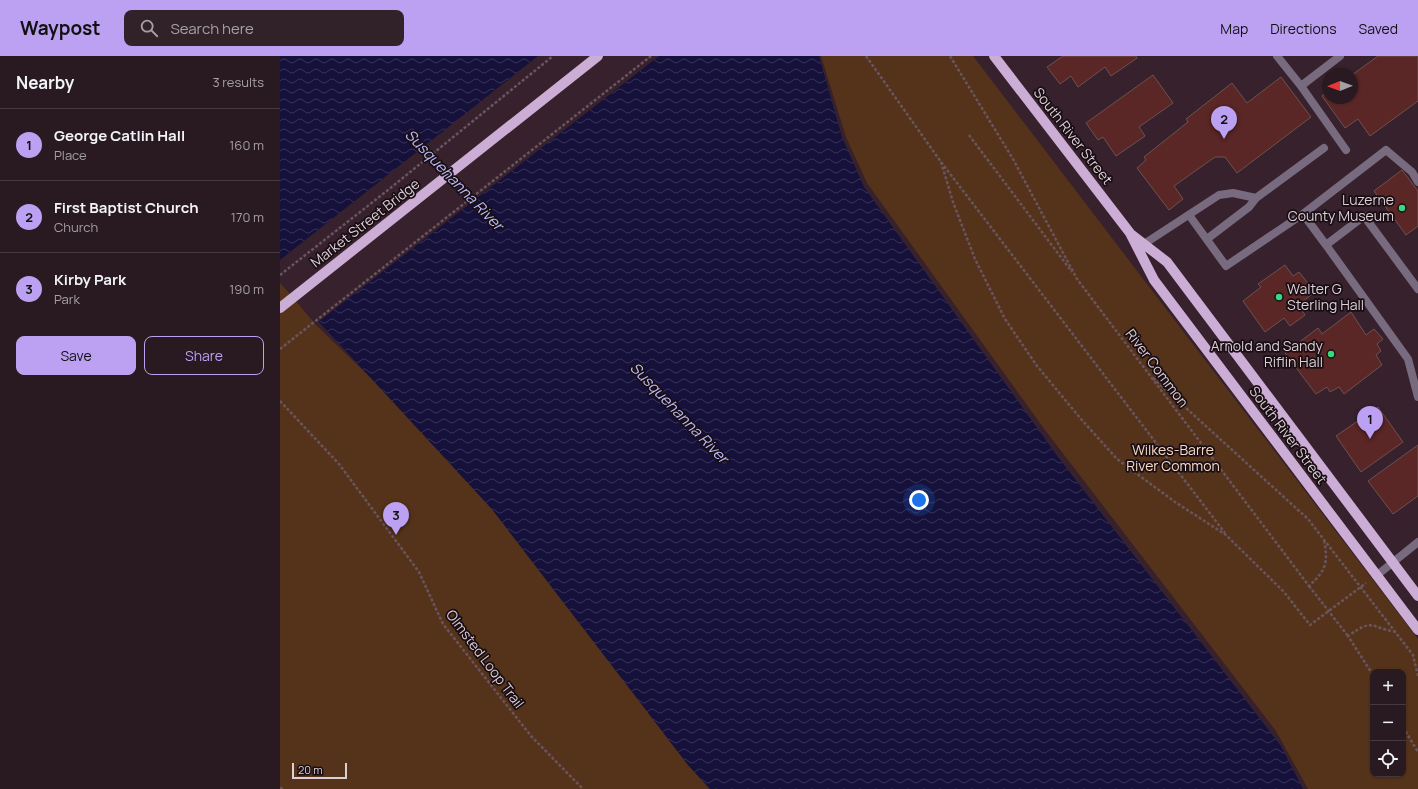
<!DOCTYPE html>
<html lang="en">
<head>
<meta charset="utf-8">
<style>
	:root { --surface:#291921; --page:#31222a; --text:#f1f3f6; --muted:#a5a0a5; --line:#45383f; --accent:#bca0f2 }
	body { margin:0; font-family:Manrope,sans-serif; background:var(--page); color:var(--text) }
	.controls { position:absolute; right:12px; bottom:12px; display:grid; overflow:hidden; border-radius:8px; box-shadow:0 1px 3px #0004 }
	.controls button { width:36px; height:36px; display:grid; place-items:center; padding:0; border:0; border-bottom:1px solid var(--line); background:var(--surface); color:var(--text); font:20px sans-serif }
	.compass { position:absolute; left:1042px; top:12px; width:36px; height:36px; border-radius:50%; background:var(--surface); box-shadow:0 1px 3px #0004; rotate:269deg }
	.scale { position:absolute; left:12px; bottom:10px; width:55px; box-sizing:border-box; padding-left:4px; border:2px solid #ddced5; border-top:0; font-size:11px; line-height:14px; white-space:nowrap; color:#ddced5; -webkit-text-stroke:3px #180e13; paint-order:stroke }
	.you { position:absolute; left:639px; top:444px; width:14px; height:14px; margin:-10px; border:3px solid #fff; border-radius:50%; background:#1a73e8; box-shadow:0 0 0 6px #1a73e833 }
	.badge { display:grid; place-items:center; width:26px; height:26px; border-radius:50%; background:var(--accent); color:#111; font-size:13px; font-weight:700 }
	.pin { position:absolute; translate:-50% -33px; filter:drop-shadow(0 1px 2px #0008) }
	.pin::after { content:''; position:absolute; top:21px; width:14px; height:12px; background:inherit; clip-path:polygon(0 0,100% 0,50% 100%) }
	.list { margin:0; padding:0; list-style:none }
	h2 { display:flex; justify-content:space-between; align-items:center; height:52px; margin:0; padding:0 16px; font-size:17px }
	h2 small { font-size:13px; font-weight:400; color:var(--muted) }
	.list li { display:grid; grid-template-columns:26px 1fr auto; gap:12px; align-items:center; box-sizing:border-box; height:72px; padding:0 16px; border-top:1px solid var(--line) }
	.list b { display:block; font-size:15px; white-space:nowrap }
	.list p { margin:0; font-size:13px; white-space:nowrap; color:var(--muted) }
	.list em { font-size:13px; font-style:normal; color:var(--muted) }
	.actions { display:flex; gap:8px; padding:12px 16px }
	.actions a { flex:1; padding:9px 0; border:1px solid var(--accent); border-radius:8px; text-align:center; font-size:14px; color:var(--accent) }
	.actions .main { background:var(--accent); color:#111 }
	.icon { flex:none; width:22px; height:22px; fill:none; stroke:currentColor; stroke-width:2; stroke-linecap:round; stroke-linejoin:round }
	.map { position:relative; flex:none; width:1138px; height:733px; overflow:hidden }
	header { display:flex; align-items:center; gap:24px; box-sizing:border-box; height:56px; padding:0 20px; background:var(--accent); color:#111 }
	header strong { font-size:19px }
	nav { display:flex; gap:22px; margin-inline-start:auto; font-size:14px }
	.search { width:280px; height:36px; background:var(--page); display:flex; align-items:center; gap:10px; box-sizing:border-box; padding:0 14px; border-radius:8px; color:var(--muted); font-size:15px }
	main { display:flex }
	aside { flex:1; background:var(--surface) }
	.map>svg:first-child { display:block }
</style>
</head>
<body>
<header>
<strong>Waypost</strong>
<div class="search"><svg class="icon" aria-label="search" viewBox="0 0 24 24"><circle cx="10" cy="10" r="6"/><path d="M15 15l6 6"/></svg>Search here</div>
<nav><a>Map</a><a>Directions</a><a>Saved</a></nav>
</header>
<main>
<aside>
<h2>Nearby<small>3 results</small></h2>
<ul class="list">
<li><span class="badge">1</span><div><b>George Catlin Hall</b><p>Place</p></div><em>160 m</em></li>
<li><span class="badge">2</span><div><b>First Baptist Church</b><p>Church</p></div><em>170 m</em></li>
<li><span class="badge">3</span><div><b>Kirby Park</b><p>Park</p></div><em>190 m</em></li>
</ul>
<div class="actions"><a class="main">Save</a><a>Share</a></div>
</aside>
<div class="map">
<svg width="1138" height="733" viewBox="0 0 1138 733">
	<defs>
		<pattern id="water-waves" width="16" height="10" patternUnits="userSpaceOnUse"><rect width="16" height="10" fill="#16113b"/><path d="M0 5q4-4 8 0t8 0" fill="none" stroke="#373256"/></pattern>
	</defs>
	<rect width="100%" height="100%" fill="#37212c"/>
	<path fill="#55331a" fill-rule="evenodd" d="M 541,0 L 693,0 L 1138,583 L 1138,733 L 1028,733 L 996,675 L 765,374 L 587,127 L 566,81 ZM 1093,616 L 1123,616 L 1123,718 L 1093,718 Z
		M 0,226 L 36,269 L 96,327 L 220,462 L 408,709 L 430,733 L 0,733 Z"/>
	<path fill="url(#water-waves)" d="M 0,0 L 539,0 L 562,81 L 584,131 L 778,401 L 1001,690 L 1023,733 L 430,733 L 408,709 L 211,452 L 0,224 Z"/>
	<path fill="#37212c" d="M 258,0 L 379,0 L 37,267 L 0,227 L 0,204 Z"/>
	<path fill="#5a2626" stroke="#6e5250" d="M 783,0 L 856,0 L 857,2 L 831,20 L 825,11 L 798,31 L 791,20 L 780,28 L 767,11 Z
		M 1098,0 L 1138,0 L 1138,45 L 1090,80 L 1078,63 L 1065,72 L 1042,40 L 1048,36 L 1048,42 L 1072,42 L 1072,19 Z
		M 873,19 L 893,47 L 859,71 L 865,80 L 836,100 L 823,81 L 818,84 L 806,67 Z
		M 1001,21 L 1031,61 L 957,117 L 945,101 L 935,101 L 894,130 L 903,143 L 889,154 L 857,112 L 866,104 L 864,101 L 908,66 L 906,63 L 952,27 L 967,47 Z
		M 1122,114 L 1138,135 L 1138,170 L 1126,179 L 1094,135 Z
		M 1005,209 L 1013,220 L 1019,216 L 1035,236 L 1018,249 L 1025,259 L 1010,270 L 1004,262 L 985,276 L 963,245 L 981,231 L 978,228 Z
		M 1071,256 L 1086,279 L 1094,273 L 1103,283 L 1097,288 L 1101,295 L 1096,299 L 1102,309 L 1064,338 L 1059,331 L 1050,336 L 1047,331 L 1036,338 L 1005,297 L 1038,272 L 1042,278 Z
		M 1098,351 L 1123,386 L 1081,416 L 1056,380 Z
		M 1138,389 L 1138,440 L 1113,458 L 1088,425 Z"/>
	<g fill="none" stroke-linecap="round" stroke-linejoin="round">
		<path stroke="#69555f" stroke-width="2.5" stroke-dasharray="3 2" stroke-linecap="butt" d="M 586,0 L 661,106 L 945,477
			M 670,0 L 733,103 L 797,223 L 1029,530 C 1047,513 1048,507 1044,483
			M 689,79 L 792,216
			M 661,106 L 673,146 L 695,203 L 725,263 L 757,310 L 801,363 L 837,403 L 895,446 L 946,479 L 1004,536 L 1030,569 L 1086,527
			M 0,219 L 108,134 L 273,0
			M 0,293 L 371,0
			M 873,322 L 1028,463 L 1133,599 L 1138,620
			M 0,345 L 59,408 L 139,516 L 163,568 L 251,680 L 303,733
			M 1093,619 L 1068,580 C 1094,562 1089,571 1116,576
			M 1123,671 L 1138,696
			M 0,732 L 3,733"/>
		<path stroke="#796b7f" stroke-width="8" d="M 997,0 L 1021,30 L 1066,94
			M 1021,30 L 1060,0
			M 976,142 L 1044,92
			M 1023,158 L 1106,94 L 1132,116 L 1138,126
			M 909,159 L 946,210 L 1023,158 L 1046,189
			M 864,188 L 939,139 L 953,137 L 976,142 L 969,151 L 927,183
			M 1138,233 L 1084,160 L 1046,189 L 1128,303 L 1138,341"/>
		<path stroke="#796b7f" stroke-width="8" d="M 1096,520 L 1138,486"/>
		<path stroke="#cbadd6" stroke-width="10" d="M 714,0 L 850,177 L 874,224 L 1138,574
			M 852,179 L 887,206 L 1138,540
			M 0,252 L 318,0"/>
		<path stroke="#69555f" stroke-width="2.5" stroke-dasharray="3 2" stroke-linecap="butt" d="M 1029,530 L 1068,580"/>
	</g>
	<g fill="#37d880" stroke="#180e13" stroke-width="1.5">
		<circle cx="1122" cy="152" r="4"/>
		<circle cx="999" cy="241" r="4"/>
		<circle cx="1051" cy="298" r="4"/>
	</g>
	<g text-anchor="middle" stroke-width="3.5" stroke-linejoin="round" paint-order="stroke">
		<g font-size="14" fill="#ddced5" stroke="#180e13">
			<text transform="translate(793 80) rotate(52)" y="5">South River Street</text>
			<text transform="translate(85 167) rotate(-38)" y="5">Market Street Bridge</text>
			<text transform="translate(877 312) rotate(53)" y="5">River Common</text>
			<text transform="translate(1008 379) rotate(53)" y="5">South River Street</text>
			<text transform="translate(205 603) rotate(53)" y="5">Olmsted Loop Trail</text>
		</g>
		<g font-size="14" fill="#ddced5" stroke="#180e13" text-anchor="end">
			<text x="1114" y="149">Luzerne<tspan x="1114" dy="16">County Museum</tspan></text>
			<text x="1007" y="238" text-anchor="start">Walter G<tspan x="1007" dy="16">Sterling Hall</tspan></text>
			<text x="1043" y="295">Arnold and Sandy<tspan x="1043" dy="16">Riflin Hall</tspan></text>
		</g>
		<g font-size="14" fill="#f6d8c4" stroke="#180e13">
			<text x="893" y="399">Wilkes-Barre<tspan x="893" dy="16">River Common</tspan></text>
		</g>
		<g font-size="15" font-style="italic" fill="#b9baf7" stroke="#180e13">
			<text transform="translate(174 124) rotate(46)" y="5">Susquehanna River</text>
			<text transform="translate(399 357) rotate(46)" y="5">Susquehanna River</text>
		</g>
	</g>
</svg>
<div class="controls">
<button>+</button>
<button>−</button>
<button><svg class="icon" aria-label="locate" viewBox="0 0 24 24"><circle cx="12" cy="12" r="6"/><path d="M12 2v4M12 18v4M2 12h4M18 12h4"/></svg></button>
</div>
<svg class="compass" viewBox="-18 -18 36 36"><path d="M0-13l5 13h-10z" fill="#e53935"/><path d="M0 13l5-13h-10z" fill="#a5a0a5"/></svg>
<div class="scale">20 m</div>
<div class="you"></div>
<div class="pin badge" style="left:1090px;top:383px">1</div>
<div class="pin badge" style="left:944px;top:83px">2</div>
<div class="pin badge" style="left:116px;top:479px">3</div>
</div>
</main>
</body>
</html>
